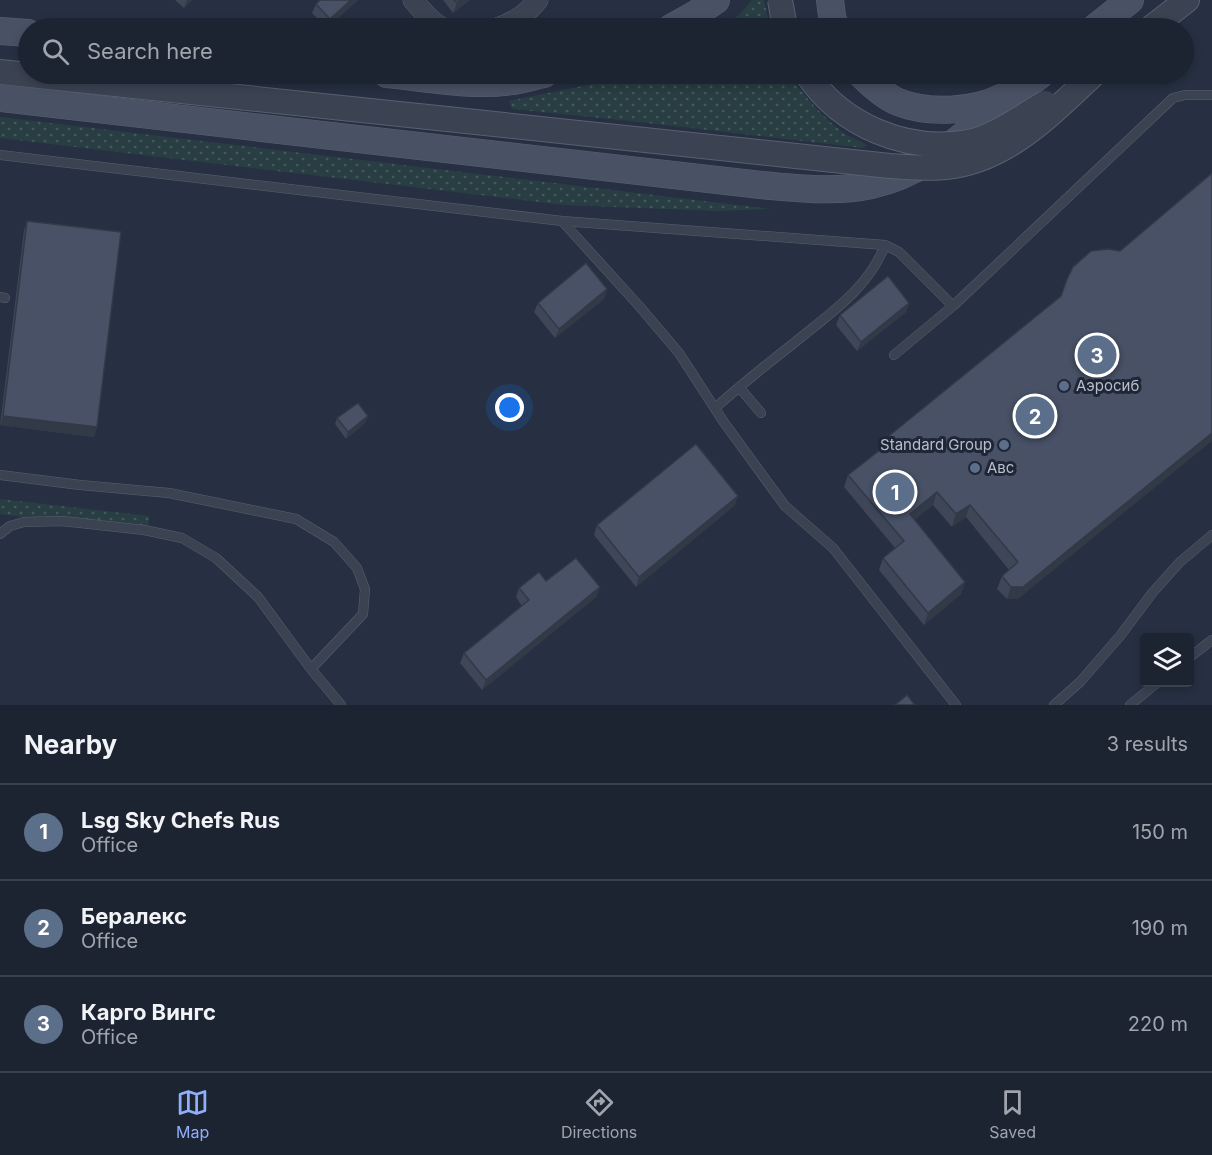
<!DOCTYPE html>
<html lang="en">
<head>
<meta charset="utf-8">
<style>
	:root { --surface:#1c2432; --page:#252c3a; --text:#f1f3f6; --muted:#a0a4ac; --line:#3a414d; --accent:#90aff9 }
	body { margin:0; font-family:Inter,sans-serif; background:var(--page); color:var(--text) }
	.controls { position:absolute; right:18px; bottom:18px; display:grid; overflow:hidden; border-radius:6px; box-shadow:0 3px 9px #0003 }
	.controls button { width:54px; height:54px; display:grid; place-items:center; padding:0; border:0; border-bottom:2px solid var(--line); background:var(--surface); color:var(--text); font:30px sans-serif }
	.you { position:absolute; left:510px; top:408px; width:21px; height:21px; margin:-15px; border:4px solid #fff; border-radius:50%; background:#1a73e8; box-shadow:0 0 0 9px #1a73e833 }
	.badge { display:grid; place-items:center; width:39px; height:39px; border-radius:50%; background:var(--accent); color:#fff; font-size:20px; font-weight:700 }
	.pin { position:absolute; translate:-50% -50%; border:3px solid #fff; box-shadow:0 2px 6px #0006 }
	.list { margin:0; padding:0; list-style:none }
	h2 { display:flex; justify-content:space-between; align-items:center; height:78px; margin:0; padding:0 24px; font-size:26px }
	h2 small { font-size:20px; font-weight:400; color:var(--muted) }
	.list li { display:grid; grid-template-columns:39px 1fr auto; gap:18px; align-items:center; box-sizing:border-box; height:96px; padding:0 24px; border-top:2px solid var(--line) }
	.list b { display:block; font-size:22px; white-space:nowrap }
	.list p { margin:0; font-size:20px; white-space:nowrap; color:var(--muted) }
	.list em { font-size:20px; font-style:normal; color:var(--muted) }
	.icon { flex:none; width:33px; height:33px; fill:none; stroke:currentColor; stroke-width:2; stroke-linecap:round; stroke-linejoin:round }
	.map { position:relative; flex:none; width:1212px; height:705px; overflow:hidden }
	.search { position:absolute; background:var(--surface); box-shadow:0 3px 9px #0003; left:18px; right:18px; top:18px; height:66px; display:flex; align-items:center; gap:15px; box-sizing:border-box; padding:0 21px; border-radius:33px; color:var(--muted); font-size:22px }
	.sheet { height:366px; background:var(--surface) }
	nav { display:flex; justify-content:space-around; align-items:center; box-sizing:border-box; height:84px; border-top:2px solid var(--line); background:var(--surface); font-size:16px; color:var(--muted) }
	nav a { display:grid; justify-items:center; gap:3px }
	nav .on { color:var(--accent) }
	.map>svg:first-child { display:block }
</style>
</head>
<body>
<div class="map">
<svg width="1212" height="705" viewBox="0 0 1212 705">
	<defs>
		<pattern id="grass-dots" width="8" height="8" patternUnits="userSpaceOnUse" patternTransform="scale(1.5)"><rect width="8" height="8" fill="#283e43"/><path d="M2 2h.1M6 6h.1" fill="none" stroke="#45585d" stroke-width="1.8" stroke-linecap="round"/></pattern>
	</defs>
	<rect width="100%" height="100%" fill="#263042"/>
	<path fill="url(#grass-dots)" d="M 752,0 L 764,0 L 770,28 L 717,28 L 739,15 Z
		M 629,74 L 789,74 C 804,96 823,118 845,134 C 852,138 860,141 867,145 L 863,148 L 630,121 L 512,109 L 509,101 L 602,82 Z
		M 0,117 L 771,209 L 717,211 L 564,205 L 0,138 Z
		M 0,499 L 149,516 L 148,534 L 0,514 Z"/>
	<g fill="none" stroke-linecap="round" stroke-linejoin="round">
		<g stroke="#59606f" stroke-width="10">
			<path id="service" d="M 0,155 L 562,221 L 885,245 L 899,252 L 953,306
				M 562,221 L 640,307 L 679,353 L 723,421 L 785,506 L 833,548 L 956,705
				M 0,297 L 5,298
				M 894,355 L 953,306 L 1173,98 L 1185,95 L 1212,95
				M 739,387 L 761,413
				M 715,408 C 740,386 767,364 794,343 C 828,315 869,288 885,245
				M 0,475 L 80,485 L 169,493 L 296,519 L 334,542 L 357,568 L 365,589 L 363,614 L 311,669
				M 0,534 L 10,526 L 24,522 L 62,521 L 144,530 L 182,538 L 216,558 L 258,597 L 311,669 L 341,705
				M 1190,657 L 1212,640
				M 1054,705 L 1080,682 L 1120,636 L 1153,592 L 1180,562 L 1212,535
				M 1130,705 L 1158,682"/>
		</g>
		<g stroke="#59606f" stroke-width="21">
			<path id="minor" d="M 413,0 C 422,10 430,22 443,28
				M 497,28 C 513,23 527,14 538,0"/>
		</g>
		<g stroke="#59606f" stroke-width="26">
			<path id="tertiary" d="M 1151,28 L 1187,0
				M 0,72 L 447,119"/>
		</g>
		<g stroke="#59606f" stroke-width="28">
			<path id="secondary" d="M 830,0 L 832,16 L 835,28
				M 671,28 L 696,14 L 716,0
				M 1095,28 L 1130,0
				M 0,31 L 28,33
				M 387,74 C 428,78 471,87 512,81 C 523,80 533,76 544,74
				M 861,74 C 871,84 884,96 898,102 C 928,114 974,112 1003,97
				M 0,98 L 761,185 C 797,188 835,193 871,185 C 916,175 945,151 980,122 C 1001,106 1021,90 1041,74"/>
		</g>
		<use href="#service" stroke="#3b4252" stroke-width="9"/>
		<use href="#minor" stroke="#3b4252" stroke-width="20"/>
		<use href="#tertiary" stroke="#3b4252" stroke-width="24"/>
		<use href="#secondary" stroke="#495165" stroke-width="27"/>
		<g stroke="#59606f" stroke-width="26" stroke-linecap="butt">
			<path id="tertiary-bridge" d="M 780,0 L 785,28
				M 807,74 C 841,125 906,153 968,142 C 991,139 1024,115 1045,103
				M 447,119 L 890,166 C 909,167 928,169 946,167 C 1007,161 1052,113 1094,74"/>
		</g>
		<use href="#tertiary-bridge" stroke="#3b4252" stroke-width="24"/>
	</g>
	<path fill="#3e4658" d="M 175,0 L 192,0 L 184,8 Z
		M 320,0 L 358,0 L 327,28 L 312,13 L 316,4 Z
		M 443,0 L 470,0 L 453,13 Z
		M 27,221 L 97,427 L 94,437 L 0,425 L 24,230 Z
		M 1120,251 L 1018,599 L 1007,599 L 997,589 L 1002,576 L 1009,570 L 966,517 L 952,527 L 933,505 L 914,520 L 965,582 L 961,594 L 924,625 L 879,570 L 883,558 L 895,548 L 844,487 L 848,475 L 887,444 L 890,435 Z
		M 607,289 L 604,299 L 555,338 L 534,312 L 538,303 Z
		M 909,303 L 906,312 L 857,351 L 836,325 L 840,315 Z
		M 368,416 L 365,423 L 346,439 L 335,424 L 337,418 Z
		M 735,505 L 636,587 L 594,535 L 597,525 Z
		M 546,581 L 600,587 L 596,597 L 482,690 L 460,663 L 464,653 L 522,606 L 516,597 L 519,588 Z"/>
	<path fill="#323947" d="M 187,0 L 192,0 L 184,8 Z
		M 351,0 L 358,0 L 327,28 L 330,19 Z
		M 461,0 L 470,0 L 453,13 L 457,3 Z
		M 607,289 L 604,299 L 555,338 L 559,329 Z
		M 909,303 L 906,312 L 857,351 L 861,342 Z
		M 3,416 L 97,427 L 94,437 L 0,425 Z
		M 368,416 L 365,423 L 346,439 L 348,432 Z
		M 1212,433 L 1212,441 L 1018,599 L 1007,599 L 1011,587 Z
		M 937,492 L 933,505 L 905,527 L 910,514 Z
		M 738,496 L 735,505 L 636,587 L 639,577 Z
		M 970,505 L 966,517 L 952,527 L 956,514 Z
		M 965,582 L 961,594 L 924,625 L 928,613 Z
		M 600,587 L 596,597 L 482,690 L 486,680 Z"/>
	<path fill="#485166" stroke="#323947" stroke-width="1.5" d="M 320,0 L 351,0 L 330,19 L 316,4 Z
		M 454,0 L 461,0 L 457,3 Z
		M 1212,173 L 1212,433 L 1023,587 L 1011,587 L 1002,576 L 1018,562 L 970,505 L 956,514 L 937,492 L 910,514 L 965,582 L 928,613 L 883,558 L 904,541 L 848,475 L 890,442 L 890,435 L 1061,296 L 1067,279 L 1073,267 L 1091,251 L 1108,249 L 1120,251 Z
		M 27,221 L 121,232 L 97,427 L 3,416 Z
		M 586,263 L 607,289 L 559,329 L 538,303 Z
		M 888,276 L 909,303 L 861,342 L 840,315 Z
		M 358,403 L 368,416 L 348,432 L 337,418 Z
		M 696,444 L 738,496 L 639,577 L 597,525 Z
		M 576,558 L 600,587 L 486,680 L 464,653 L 529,600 L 519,588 L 539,572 L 546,581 Z
		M 907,695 L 915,705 L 895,705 Z"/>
	<g fill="#5c6f8a" stroke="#1f2737" stroke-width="2">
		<circle cx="1064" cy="386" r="6"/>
		<circle cx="1004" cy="445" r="6"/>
		<circle cx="975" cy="468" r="6"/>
	</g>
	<g text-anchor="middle" stroke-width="6" stroke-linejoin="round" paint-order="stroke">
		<g font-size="15" fill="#b8becc" stroke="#1f2737" text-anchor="start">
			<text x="1076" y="391">Аэросиб</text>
			<text x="992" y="450" text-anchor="end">Standard Group</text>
			<text x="987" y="473">Авс</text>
		</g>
	</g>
</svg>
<div class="controls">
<button><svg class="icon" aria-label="layers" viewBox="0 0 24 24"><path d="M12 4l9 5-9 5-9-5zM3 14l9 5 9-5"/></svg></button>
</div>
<div class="you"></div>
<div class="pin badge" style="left:895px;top:492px;background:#5c6f8a">1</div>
<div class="pin badge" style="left:1035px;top:416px;background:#5c6f8a">2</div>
<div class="pin badge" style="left:1097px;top:355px;background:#5c6f8a">3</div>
<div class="search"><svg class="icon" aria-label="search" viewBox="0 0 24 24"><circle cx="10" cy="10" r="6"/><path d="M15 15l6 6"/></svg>Search here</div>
</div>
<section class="sheet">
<h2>Nearby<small>3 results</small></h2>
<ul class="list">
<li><span class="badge" style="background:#5c6f8a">1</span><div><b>Lsg Sky Chefs Rus</b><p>Office</p></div><em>150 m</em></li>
<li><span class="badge" style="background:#5c6f8a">2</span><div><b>Бералекс</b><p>Office</p></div><em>190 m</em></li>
<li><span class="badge" style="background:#5c6f8a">3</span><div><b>Карго Вингс</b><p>Office</p></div><em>220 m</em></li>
</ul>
</section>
<nav>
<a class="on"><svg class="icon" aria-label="map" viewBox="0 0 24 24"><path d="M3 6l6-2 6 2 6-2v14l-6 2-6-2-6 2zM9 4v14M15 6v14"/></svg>Map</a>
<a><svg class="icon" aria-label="directions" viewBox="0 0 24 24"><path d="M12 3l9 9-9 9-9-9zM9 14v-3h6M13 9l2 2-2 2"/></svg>Directions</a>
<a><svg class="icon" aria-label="saved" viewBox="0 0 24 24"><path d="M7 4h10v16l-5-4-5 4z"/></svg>Saved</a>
</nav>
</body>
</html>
